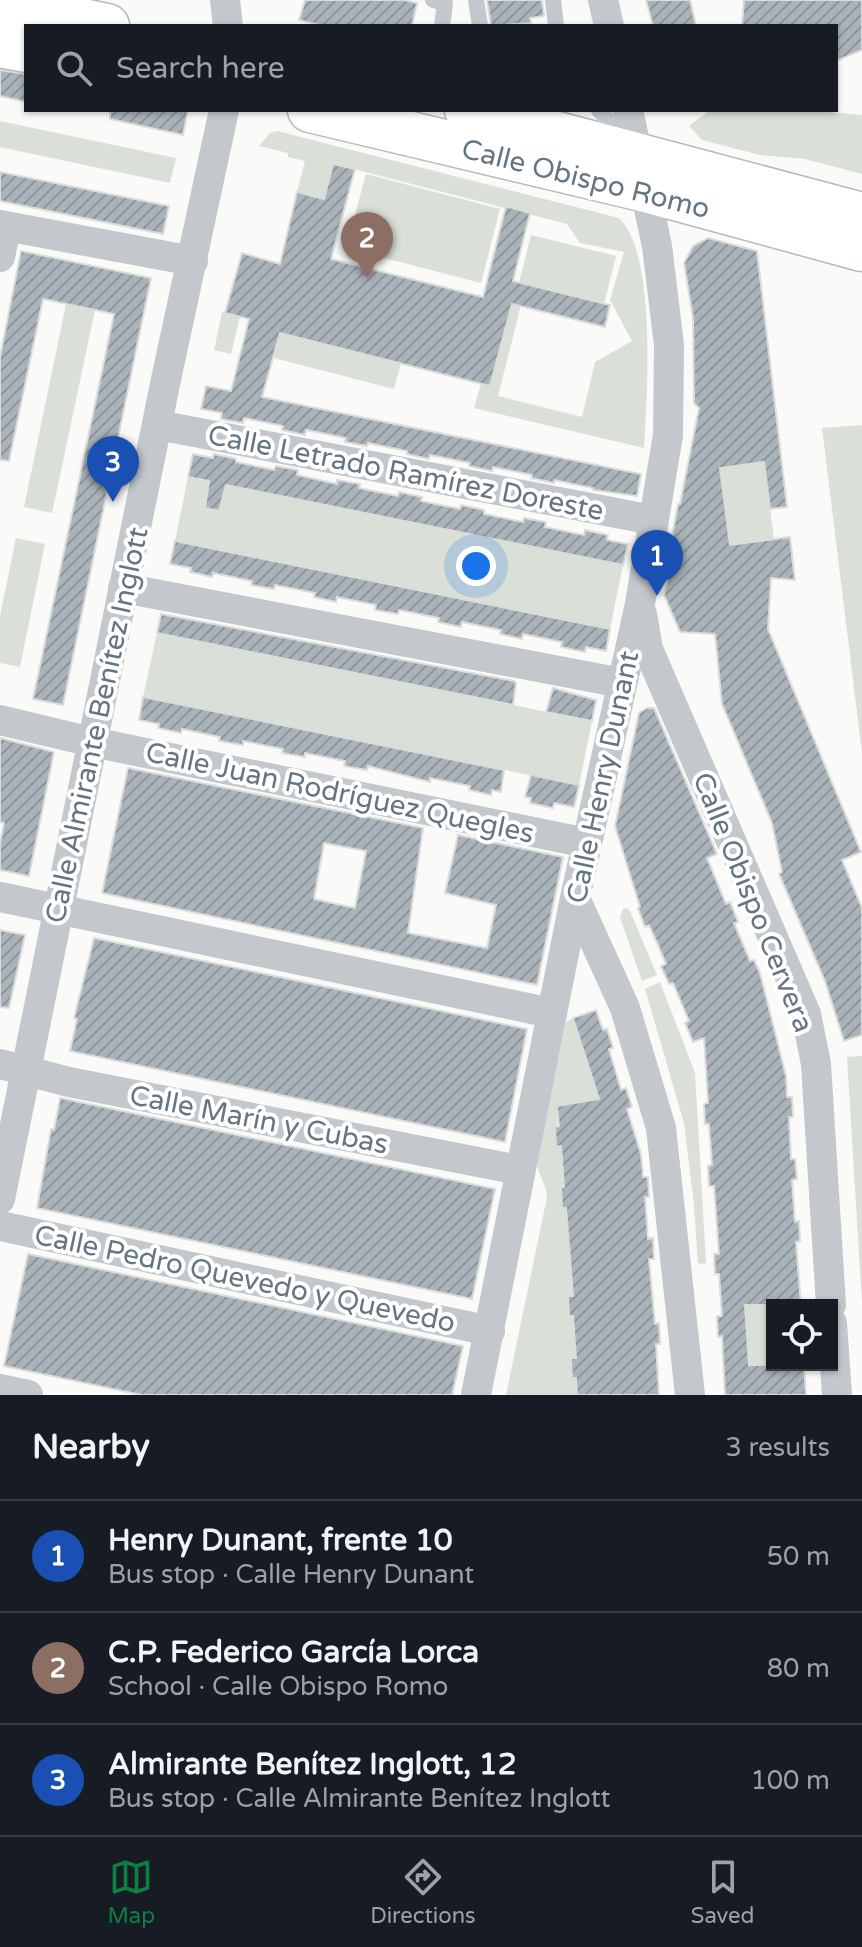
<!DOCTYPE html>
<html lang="en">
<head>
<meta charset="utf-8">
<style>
	:root { --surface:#171b24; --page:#242831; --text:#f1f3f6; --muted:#9ea1a6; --line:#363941; --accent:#0b8043 }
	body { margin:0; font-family:"Varela Round",sans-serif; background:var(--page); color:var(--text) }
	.controls { position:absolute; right:24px; bottom:24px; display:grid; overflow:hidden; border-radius:0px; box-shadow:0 2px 6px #0004 }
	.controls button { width:72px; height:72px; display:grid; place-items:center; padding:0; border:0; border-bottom:2px solid var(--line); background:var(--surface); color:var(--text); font:40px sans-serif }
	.you { position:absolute; left:476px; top:566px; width:28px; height:28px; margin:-20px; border:6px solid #fff; border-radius:50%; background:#1a73e8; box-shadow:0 0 0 12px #1a73e833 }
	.badge { display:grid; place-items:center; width:52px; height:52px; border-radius:50%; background:var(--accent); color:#fff; font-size:26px; font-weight:700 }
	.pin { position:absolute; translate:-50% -66px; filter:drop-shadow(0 2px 4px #0008) }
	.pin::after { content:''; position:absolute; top:42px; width:28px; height:24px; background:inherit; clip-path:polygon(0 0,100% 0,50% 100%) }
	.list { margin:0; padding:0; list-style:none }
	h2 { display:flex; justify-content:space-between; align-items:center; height:104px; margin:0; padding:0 32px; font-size:34px }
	h2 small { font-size:26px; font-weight:400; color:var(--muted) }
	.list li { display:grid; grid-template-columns:52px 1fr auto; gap:24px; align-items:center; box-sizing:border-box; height:112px; padding:0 32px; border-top:2px solid var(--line) }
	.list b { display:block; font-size:30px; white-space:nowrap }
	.list p { margin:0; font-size:26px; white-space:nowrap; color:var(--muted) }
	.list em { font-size:26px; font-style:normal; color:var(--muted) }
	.icon { flex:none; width:44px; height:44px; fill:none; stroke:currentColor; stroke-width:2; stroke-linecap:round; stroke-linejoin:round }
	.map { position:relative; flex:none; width:862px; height:1395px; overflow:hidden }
	.search { position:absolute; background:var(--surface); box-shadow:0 2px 6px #0004; left:24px; right:24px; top:24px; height:88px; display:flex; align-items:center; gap:20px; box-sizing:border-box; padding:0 28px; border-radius:0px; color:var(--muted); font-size:30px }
	.sheet { height:440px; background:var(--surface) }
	nav { display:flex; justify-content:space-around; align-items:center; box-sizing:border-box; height:112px; border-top:2px solid var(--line); background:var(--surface); font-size:22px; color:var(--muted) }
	nav a { display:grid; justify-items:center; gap:4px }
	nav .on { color:var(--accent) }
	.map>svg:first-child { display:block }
</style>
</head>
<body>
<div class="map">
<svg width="862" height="1395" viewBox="0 0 862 1395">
	<defs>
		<pattern id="building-hatch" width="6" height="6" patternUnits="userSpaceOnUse" patternTransform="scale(2)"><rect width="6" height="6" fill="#aab3b9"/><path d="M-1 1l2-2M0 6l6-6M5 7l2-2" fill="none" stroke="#8e969c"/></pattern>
	</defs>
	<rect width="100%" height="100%" fill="#fafaf8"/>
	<path fill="#dadfd7" d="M 710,110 L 804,110 L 862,115 L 862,174 L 805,159 L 760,155 L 702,140 L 689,126 Z
		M 0,121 L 176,158 L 170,183 L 0,147 Z
		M 277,131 L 619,218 C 657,253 647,398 644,448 L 474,408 L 481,384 L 490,386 L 507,324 L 481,317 L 523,297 L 498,396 L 582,417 L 595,362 L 632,341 L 610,300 L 624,252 L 580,243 L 567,224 L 334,164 L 324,199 L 297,192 L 305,161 L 288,157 L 288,153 L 259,146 L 270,133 Z
		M 366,174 L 500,209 L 481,283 L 346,248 Z
		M 531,235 L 616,256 L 604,304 L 519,283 Z
		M 66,304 L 95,310 L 52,513 L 24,507 Z
		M 222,312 L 240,317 L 231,354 L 214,350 Z
		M 280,333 L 401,363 L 394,389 L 274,358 Z
		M 862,425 L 862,753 L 822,428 Z
		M 764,462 L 774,539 L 730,545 L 720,468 Z
		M 188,477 L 623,565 L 610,629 L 175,541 Z
		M 16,538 L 45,544 L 20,667 L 0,663 L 0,616 Z
		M 157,633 L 592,721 L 579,785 L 143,697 Z
		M 627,908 L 630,911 L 657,975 L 642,981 L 620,917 L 623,909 Z
		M 660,982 L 695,1073 L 706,1263 L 698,1264 L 694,1205 L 684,1123 L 645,989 Z
		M 573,1018 L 611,1136 L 634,1129 L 641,1156 L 618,1158 L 627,1282 L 651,1281 L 654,1303 L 630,1305 L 582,1102 L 558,1106 L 556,1146 L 561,1146 L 564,1187 L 561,1188 L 562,1207 L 567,1208 L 573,1295 L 568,1297 L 569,1316 L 573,1316 L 576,1358 L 571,1359 L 572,1378 L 576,1378 L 577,1395 L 506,1395 L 547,1197 C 547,1183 536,1174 537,1160 L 566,1022 Z
		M 862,1056 L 862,1303 L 847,1057 Z
		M 739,1205 L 772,1305 L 772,1365 L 750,1395 L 741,1232 L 717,1234 L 715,1207 Z"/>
	<path fill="url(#building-hatch)" stroke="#dcdcda" stroke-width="2" fill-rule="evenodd" d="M 305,0 L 404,0 L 417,3 L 412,26 L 323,26 L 299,20 Z
		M 487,0 L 542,0 L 544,16 L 530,18 L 531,23 L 491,26 Z
		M 646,0 L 690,0 L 696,26 L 653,26 Z
		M 744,0 L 862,0 L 862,50 L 836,61 L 836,26 L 742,26 Z
		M 0,70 L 26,74 L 26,102 L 0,96 Z
		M 110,110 L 188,110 L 183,135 L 110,119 Z
		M 333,164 L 355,169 L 331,259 L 483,297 L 506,206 L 530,213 L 513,281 L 610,305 L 605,327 L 512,304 L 490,386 L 280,333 L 262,397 L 641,474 L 637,496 L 593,490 L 593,488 L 554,480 L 554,483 L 531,478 L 532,475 L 493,467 L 492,471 L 469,466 L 470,463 L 430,455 L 429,459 L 407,454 L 407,451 L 368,443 L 367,446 L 345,442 L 346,438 L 306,430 L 305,435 L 282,430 L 283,426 L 244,418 L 243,423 L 221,419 L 222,413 L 201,409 L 206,386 L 231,391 L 249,319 L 225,313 L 242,253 L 280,264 L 297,192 L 324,199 Z
		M 0,172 L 169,206 L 163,234 L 0,201 Z
		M 708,238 L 757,251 L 787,507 L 770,509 L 764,462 L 720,468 L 730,545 L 790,537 L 795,580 L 771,578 L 768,629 L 861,852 L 842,860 L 862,908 L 862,1035 L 844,1041 L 825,981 L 779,874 L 782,872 L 772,823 L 722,704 L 715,634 L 680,632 L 664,595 L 670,570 L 666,569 L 678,504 L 680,504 L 699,408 L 694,403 L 693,318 L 684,263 L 693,246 Z
		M 21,251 L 151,278 L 63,705 L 33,699 L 114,314 L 43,299 L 9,461 L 0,460 L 0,357 Z
		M 193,454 L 213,458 L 214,454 L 233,458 L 236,459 L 236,462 L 274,470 L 276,466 L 298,470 L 297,475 L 337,484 L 337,480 L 360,484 L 359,488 L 398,496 L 399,492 L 422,497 L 421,501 L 460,509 L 461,505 L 484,510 L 484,514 L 523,522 L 524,518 L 546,522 L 545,527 L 584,535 L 585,530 L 608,535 L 607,540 L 628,544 L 623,565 L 226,485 L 219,511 L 205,508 L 209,481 L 188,477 Z
		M 175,541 L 610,629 L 606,651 L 586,647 L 585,652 L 561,647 L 562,642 L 523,634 L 522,639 L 500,634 L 501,630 L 462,622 L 461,627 L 438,622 L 439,618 L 399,610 L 398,614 L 375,610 L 376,605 L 337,597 L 336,602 L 314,597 L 315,593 L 275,585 L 274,589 L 251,585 L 252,581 L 213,573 L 212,577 L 190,572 L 191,568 L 170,564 Z
		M 161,614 L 514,681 L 516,683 L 513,705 L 157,633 Z
		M 553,688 L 596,700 L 592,721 L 546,712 Z
		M 143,697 L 504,770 L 501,792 L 492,790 L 491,795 L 469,790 L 470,786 L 430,778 L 430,782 L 368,766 L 367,770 L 344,766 L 345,761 L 305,753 L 305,757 L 282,753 L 283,749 L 243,741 L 243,745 L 219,741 L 220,737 L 182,729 L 181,733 L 158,728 L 159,724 L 139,720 Z
		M 647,708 L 654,708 L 717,854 L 707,858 L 726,904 L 730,902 L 738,922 L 734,923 L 750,961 L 754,960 L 760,973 L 786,1076 L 787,1097 L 792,1097 L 793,1117 L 789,1117 L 791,1159 L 795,1159 L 797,1179 L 792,1180 L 795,1222 L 799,1221 L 800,1241 L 796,1242 L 801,1305 L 745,1305 L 749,1365 L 804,1365 L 806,1395 L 725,1395 L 722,1336 L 718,1337 L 717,1316 L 722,1316 L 719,1274 L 715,1274 L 714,1254 L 719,1254 L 714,1186 L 709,1186 L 708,1166 L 712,1165 L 709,1124 L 705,1124 L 704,1104 L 708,1103 L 704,1038 L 693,1042 L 685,1023 L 689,1021 L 673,983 L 669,984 L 661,966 L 666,964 L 658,945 L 649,925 L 645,927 L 638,908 L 640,907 L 615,826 L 639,713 Z
		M 0,738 L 54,752 L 29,876 L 0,870 L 0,844 L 4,823 L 0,822 Z
		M 128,768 L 423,828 L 408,933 L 487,948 L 496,905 L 445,893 L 458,835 L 563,857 L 537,985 L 102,893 ZM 324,843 L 366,851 L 355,908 L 314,899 Z
		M 531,775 L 579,785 L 574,807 L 554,803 L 553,808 L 530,803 L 531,798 L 525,797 Z
		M 0,930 L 25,935 L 9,1008 L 0,1007 Z
		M 94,938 L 527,1029 L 505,1142 L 70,1051 L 77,1019 L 74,1018 Z
		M 596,1010 L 603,1030 L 607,1029 L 613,1048 L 609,1049 L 621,1090 L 626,1088 L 632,1107 L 627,1109 L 641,1154 L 643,1177 L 648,1177 L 649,1197 L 645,1197 L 648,1239 L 653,1238 L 654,1259 L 649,1259 L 655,1324 L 659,1323 L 660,1344 L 656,1344 L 659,1395 L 577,1395 L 576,1378 L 572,1378 L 571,1358 L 576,1358 L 573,1316 L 569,1316 L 568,1296 L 573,1296 L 566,1208 L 562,1208 L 561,1188 L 564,1187 L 561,1146 L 556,1147 L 555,1127 L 559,1126 L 557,1106 L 599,1099 L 573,1018 Z
		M 60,1098 L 495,1189 L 472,1299 L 37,1208 L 51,1129 L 54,1130 Z
		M 28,1254 L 463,1346 L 452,1395 L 142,1395 L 4,1366 Z"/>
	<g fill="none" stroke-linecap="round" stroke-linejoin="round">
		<g stroke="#b3babf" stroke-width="47">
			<path id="secondary" d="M 0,4 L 107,26
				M 0,45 L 26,50
				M 310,110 L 646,190 L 862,249
				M 467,110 L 862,215"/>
		</g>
		<path stroke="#c3c8cc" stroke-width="16" d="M 433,0 L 445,3 L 442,26
			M 476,0 L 480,26
			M 553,0 L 556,26
			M 599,110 L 627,142"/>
		<path stroke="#c3c8cc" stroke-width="30" d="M 225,0 L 228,26
			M 603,0 L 609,26
			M 0,225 L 193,261
			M 0,257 L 6,226
			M 158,425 L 653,520
			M 123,588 L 622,683
			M 642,614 L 648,649 L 806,1014 L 816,1064 L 831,1305
			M 0,720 L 92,742 L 587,843
			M 0,897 L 551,1013
			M 575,898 L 625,1008 L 661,1128 L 690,1395
			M 0,1064 L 69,1082 L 519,1170
			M 0,1199 L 165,384 L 224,110
			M 0,1226 L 490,1331
			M 832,1323 L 837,1395
			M 0,1389 L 28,1395
			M 476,1395 L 575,898 L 640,604 L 668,435 L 669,345 L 657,246 L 628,110"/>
		<use href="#secondary" stroke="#fff" stroke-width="44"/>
	</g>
	<g text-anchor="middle" stroke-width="8" stroke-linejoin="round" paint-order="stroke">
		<g font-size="28" fill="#657683" stroke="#fff">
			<text transform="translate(586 178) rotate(14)" y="10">Calle Obispo Romo</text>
			<text transform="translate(406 472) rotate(11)" y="10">Calle Letrado Ramírez Doreste</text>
			<text transform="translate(96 725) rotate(-78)" y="10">Calle Almirante Benítez Inglott</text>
			<text transform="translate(602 777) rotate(-78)" y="10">Calle Henry Dunant</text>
			<text transform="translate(340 792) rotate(12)" y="10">Calle Juan Rodríguez Quegles</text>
			<text transform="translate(754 902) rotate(68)" y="10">Calle Obispo Cervera</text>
			<text transform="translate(259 1119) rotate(11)" y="10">Calle Marín y Cubas</text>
			<text transform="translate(245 1278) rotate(12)" y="10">Calle Pedro Quevedo y Quevedo</text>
		</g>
	</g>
</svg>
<div class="controls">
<button><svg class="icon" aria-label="locate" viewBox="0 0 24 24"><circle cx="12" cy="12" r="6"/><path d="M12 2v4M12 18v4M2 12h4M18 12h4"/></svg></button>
</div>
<div class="you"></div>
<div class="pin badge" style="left:657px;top:596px;background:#1a4fb4">1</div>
<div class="pin badge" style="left:367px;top:278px;background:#8d6e63">2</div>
<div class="pin badge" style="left:113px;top:502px;background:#1a4fb4">3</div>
<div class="search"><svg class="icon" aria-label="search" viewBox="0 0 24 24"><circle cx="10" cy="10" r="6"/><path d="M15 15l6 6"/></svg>Search here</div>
</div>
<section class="sheet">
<h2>Nearby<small>3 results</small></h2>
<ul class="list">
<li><span class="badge" style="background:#1a4fb4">1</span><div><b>Henry Dunant, frente 10</b><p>Bus stop · Calle Henry Dunant</p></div><em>50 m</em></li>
<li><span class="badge" style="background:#8d6e63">2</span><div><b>C.P. Federico García Lorca</b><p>School · Calle Obispo Romo</p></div><em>80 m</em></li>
<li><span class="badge" style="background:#1a4fb4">3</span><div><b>Almirante Benítez Inglott, 12</b><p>Bus stop · Calle Almirante Benítez Inglott</p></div><em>100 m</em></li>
</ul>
</section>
<nav>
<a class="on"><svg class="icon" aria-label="map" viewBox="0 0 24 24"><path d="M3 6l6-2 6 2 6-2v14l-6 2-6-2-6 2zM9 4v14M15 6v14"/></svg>Map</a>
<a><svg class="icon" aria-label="directions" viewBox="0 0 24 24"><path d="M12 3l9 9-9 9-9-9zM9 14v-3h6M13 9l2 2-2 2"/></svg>Directions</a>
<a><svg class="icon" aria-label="saved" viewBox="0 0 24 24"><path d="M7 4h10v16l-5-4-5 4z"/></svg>Saved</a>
</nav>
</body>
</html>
